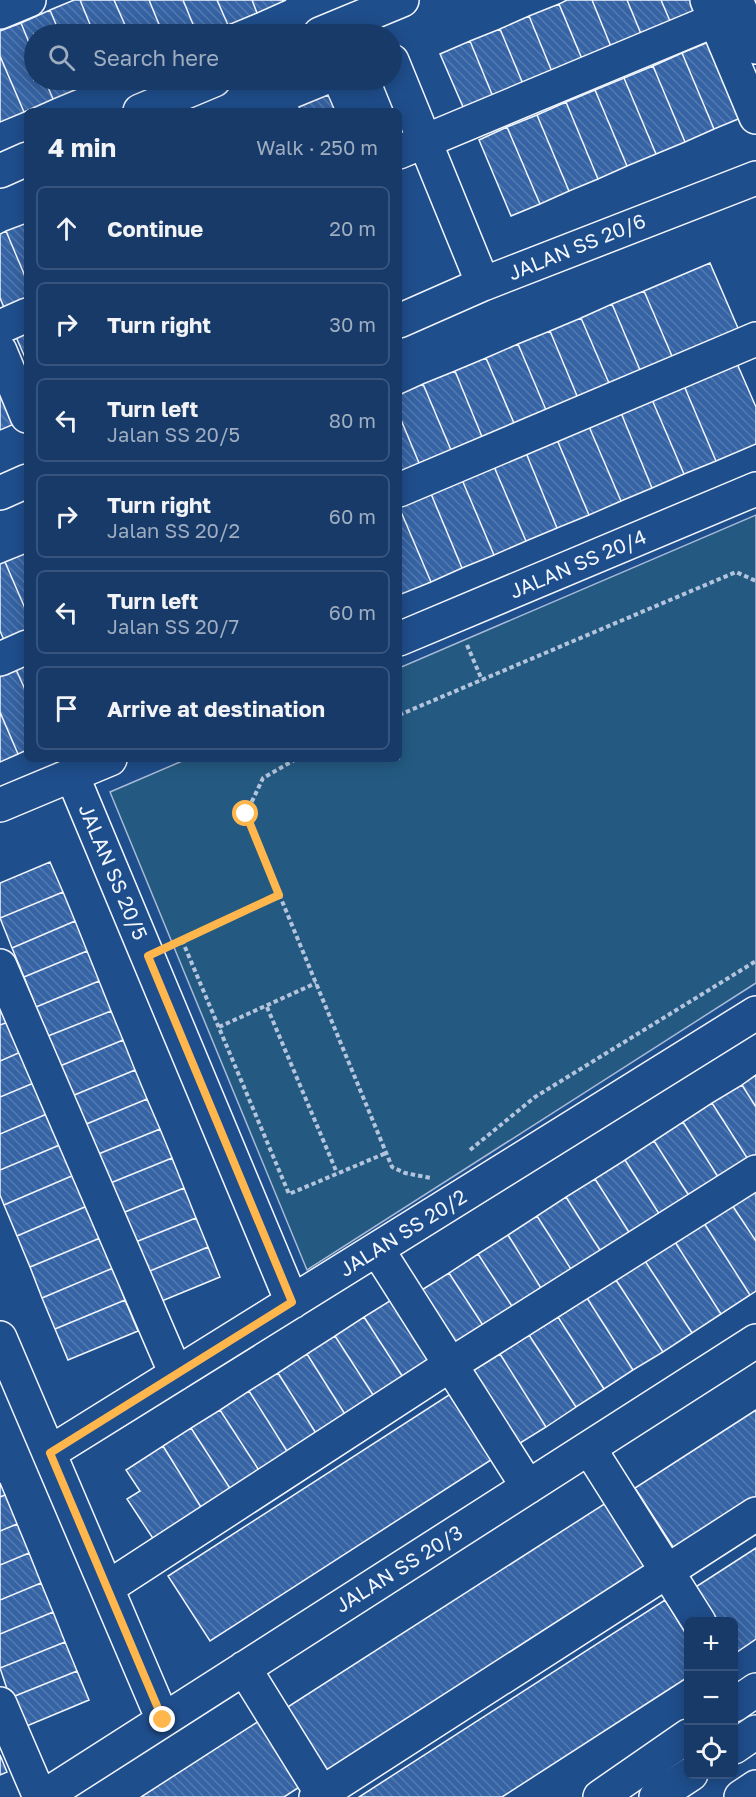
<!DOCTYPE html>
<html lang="en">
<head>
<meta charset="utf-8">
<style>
	:root { --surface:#173a69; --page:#244571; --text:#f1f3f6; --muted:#9eadc0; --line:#36547d }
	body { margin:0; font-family:"Golos Text",sans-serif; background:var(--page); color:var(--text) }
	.controls { position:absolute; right:18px; bottom:18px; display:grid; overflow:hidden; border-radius:9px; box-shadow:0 3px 15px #0003 }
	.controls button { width:54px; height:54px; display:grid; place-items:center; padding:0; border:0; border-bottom:2px solid var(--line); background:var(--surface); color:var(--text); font:30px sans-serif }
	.stop { position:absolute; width:18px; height:18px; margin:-14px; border:4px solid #ffb74d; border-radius:50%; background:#fff }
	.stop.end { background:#ffb74d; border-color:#fff; box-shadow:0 2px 6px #0008 }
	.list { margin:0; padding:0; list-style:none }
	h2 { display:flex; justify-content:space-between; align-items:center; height:78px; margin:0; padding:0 24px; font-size:26px }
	h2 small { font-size:20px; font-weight:400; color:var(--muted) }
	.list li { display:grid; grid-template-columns:39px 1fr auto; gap:18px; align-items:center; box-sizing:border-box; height:84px; margin:0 12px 12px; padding:0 12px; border:2px solid var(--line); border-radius:9px }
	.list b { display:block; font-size:22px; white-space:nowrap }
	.list p { margin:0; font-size:20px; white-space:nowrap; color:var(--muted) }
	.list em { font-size:20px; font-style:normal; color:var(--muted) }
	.icon { flex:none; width:33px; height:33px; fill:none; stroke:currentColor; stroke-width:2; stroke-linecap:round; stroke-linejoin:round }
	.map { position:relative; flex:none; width:756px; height:1797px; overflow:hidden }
	.search { position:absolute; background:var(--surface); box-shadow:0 3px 15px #0003; left:24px; top:24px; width:378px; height:66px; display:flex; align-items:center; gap:15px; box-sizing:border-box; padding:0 21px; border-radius:33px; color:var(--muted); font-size:22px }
	.panel { position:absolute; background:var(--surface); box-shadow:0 3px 15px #0003; left:24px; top:108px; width:378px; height:654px; border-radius:9px }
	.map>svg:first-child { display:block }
</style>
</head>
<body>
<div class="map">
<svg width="756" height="1797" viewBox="0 0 756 1797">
	<defs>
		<pattern id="building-back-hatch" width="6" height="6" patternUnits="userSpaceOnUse" patternTransform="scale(1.5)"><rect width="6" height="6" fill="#3563a3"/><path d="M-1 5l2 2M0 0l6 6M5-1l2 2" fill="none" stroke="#537ab1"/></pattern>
	</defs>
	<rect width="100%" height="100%" fill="#1f4e8c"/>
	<path fill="#245a82" stroke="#a8bbd7" stroke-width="1.5" d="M 756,515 L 756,983 L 307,1270 L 110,792 L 187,759 L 399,759 L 399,668 Z"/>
	<path fill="url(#building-back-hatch)" stroke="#f2f6ff" stroke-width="1.5" d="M 74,0 L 80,0 L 94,34 L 60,34 L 50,10 Z
		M 80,0 L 114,0 L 129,34 L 94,34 Z
		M 114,0 L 149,0 L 163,34 L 129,34 Z
		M 149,0 L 183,0 L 197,34 L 163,34 Z
		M 183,0 L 217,0 L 228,25 L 206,34 L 197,34 Z
		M 217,0 L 252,0 L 257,13 L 228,25 Z
		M 252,0 L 286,0 L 257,13 Z
		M 567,0 L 592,0 L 614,54 L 585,66 L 559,4 Z
		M 592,0 L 627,0 L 644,41 L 614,54 Z
		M 627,0 L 661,0 L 673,28 L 644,41 Z
		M 661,0 L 696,0 L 703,16 L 673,28 Z
		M 559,4 L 585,66 L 555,79 L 529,16 Z
		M 50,10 L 60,34 L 34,34 L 34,55 L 21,23 Z
		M 529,16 L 555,79 L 526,91 L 500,29 Z
		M 21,23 L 34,55 L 34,80 L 45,80 L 53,99 L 24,112 L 0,56 L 0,31 Z
		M 500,29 L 526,91 L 496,104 L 470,41 Z
		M 470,41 L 496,104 L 467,116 L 440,54 Z
		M 711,41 L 743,117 L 714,129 L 682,53 Z
		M 682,53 L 714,129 L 685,142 L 653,66 Z
		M 0,56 L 24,112 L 0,122 Z
		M 653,66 L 685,142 L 656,154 L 624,78 Z
		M 624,78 L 656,154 L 627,166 L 595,90 Z
		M 45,80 L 79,80 L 82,87 L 53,99 Z
		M 79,80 L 100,80 L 82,87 Z
		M 595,90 L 627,166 L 598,179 L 566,102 Z
		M 328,95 L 335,111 L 301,111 L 299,107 Z
		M 566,102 L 598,179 L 569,191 L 537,115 Z
		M 537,115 L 569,191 L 540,204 L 507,127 Z
		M 507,127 L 540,204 L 511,216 L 479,140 Z
		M 27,223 L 27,281 L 6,231 Z
		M 6,231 L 27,281 L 27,303 L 6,312 L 0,298 L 0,234 Z
		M 710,263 L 741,335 L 675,363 L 644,291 Z
		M 644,291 L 675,363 L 643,377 L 612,304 Z
		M 612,304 L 643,377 L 612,390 L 581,318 Z
		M 581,318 L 612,390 L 580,403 L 550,331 Z
		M 550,331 L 580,403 L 549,417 L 518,344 Z
		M 27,332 L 27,362 L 16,337 Z
		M 518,344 L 549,417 L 517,430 L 486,358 Z
		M 486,358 L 517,430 L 485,444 L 455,371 Z
		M 735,359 L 756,407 L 756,444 L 716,461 L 682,381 Z
		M 455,371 L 485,444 L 454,457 L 423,384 Z
		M 0,372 L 21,421 L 0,430 Z
		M 682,381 L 716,461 L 684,474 L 650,395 Z
		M 423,384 L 454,457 L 422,470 L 399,415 L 399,395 Z
		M 650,395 L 684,474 L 652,488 L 619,408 Z
		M 619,408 L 652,488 L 621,501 L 587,422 Z
		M 399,415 L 422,470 L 399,480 Z
		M 587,422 L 621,501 L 589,515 L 555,435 Z
		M 555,435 L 589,515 L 557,528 L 524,448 Z
		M 524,448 L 557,528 L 526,541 L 492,462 Z
		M 492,462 L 526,541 L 494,555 L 460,475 Z
		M 460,475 L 494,555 L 462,568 L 429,489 Z
		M 429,489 L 462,568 L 431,582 L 399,507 L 399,501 Z
		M 399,507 L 431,582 L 399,595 Z
		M 27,553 L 27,613 L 5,562 Z
		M 5,562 L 27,613 L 27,631 L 4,640 L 0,631 L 0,564 Z
		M 27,659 L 27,694 L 14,665 Z
		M 14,665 L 27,694 L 27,750 L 18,754 L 0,712 L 0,671 Z
		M 0,712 L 18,754 L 0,762 Z
		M 50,862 L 63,892 L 0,918 L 0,883 Z
		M 63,892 L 75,921 L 12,948 L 0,918 Z
		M 75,921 L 87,951 L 24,977 L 12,948 Z
		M 87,951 L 99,981 L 36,1007 L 24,977 Z
		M 99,981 L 111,1011 L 48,1036 L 36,1007 Z
		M 0,994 L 11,1021 L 0,1025 Z
		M 111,1011 L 123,1040 L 60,1066 L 48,1036 Z
		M 11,1021 L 23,1051 L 0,1061 L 0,1025 Z
		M 123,1040 L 135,1070 L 72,1096 L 60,1066 Z
		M 23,1051 L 36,1082 L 0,1097 L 0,1061 Z
		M 135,1070 L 147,1099 L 84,1125 L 72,1096 Z
		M 756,1075 L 756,1107 L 742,1085 Z
		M 36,1082 L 49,1113 L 0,1134 L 0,1097 Z
		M 742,1085 L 756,1107 L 756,1161 L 751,1164 L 712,1103 Z
		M 147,1099 L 160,1129 L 96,1155 L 84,1125 Z
		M 712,1103 L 751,1164 L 722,1183 L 683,1122 Z
		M 49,1113 L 62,1144 L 0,1170 L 0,1134 Z
		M 683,1122 L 722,1183 L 693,1202 L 654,1141 Z
		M 160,1129 L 172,1158 L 108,1184 L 96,1155 Z
		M 654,1141 L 693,1202 L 663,1220 L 625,1160 Z
		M 62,1144 L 74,1175 L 4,1205 L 0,1195 L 0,1170 Z
		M 172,1158 L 184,1188 L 120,1214 L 108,1184 Z
		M 625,1160 L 663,1220 L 634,1240 L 595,1179 Z
		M 74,1175 L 87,1206 L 17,1236 L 4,1205 Z
		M 595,1179 L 634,1240 L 605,1258 L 566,1197 Z
		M 184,1188 L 196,1218 L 133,1243 L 120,1214 Z
		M 756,1190 L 756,1241 L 732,1205 Z
		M 566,1197 L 605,1258 L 576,1277 L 537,1216 Z
		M 732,1205 L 756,1241 L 756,1291 L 750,1295 L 704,1223 Z
		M 87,1206 L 100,1238 L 30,1267 L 17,1236 Z
		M 537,1216 L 576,1277 L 546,1296 L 508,1235 Z
		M 196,1218 L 208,1247 L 145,1273 L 133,1243 Z
		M 704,1223 L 750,1295 L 721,1314 L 675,1242 Z
		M 508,1235 L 546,1296 L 517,1314 L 478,1254 Z
		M 100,1238 L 113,1268 L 42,1298 L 30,1267 Z
		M 675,1242 L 721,1314 L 692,1333 L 645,1261 Z
		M 208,1247 L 220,1277 L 157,1303 L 145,1273 Z
		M 478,1254 L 517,1314 L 488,1333 L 449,1273 Z
		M 645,1261 L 692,1333 L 663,1352 L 616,1280 Z
		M 113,1268 L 125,1300 L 55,1329 L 42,1298 Z
		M 449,1273 L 488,1333 L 459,1352 L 420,1291 Z
		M 616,1280 L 663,1352 L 633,1370 L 587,1298 Z
		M 587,1298 L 633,1370 L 604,1389 L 558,1317 Z
		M 393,1299 L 434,1364 L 406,1382 L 364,1317 Z
		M 125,1300 L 138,1331 L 68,1360 L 55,1329 Z
		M 364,1317 L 406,1382 L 377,1401 L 335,1336 Z
		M 558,1317 L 604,1389 L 576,1407 L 529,1335 Z
		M 529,1335 L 576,1407 L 546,1427 L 500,1354 Z
		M 335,1336 L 377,1401 L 348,1419 L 307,1354 Z
		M 307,1354 L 348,1419 L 319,1438 L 278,1373 Z
		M 500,1354 L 546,1427 L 517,1445 L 471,1372 Z
		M 278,1373 L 319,1438 L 290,1456 L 249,1391 Z
		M 249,1391 L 290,1456 L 262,1475 L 220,1410 Z
		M 452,1393 L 494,1458 L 210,1641 L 168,1576 Z
		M 220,1410 L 262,1475 L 233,1493 L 191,1428 Z
		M 756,1410 L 756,1502 L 677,1553 L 635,1488 Z
		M 191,1428 L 233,1493 L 204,1512 L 163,1446 Z
		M 163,1446 L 204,1512 L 156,1543 L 127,1499 L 140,1491 L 126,1470 Z
		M 0,1483 L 5,1495 L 0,1497 Z
		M 5,1495 L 17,1524 L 0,1531 L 0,1497 Z
		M 609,1501 L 651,1566 L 324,1775 L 283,1710 Z
		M 17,1524 L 29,1553 L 0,1565 L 0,1531 Z
		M 756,1548 L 756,1639 L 734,1654 L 734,1622 L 711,1622 L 691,1590 Z
		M 29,1553 L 41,1583 L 0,1600 L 0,1565 Z
		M 41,1583 L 53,1612 L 0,1634 L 0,1600 Z
		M 665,1600 L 688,1637 L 688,1677 L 502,1797 L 359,1797 Z
		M 53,1612 L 65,1642 L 0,1668 L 0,1634 Z
		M 65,1642 L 77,1671 L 10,1698 L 0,1668 Z
		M 77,1671 L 89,1700 L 22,1728 L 10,1698 Z
		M 259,1721 L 301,1786 L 284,1797 L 141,1797 Z
		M 0,1755 L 7,1772 L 0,1775 Z"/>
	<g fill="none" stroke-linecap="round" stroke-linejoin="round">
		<g stroke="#f2f6ff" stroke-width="36">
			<path id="minor" d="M 707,0 L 756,117
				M 736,0 L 756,47
				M 0,12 L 29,0
				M 320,34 L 402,0
				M 392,61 L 483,284
				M 140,111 L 214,80
				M 399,152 L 715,20
				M 0,171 L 27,159
				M 399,321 L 483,284 L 756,178
				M 0,327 L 27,315
				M 0,351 L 27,416
				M 399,490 L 756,339
				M 0,493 L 27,481
				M 399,639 L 756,489
				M 0,659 L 27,647
				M 72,775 L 292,1302
				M 0,805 L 110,759
				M 0,966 L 176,1374
				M 377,1249 L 528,1487
				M 0,1338 L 163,1720
				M 589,1448 L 699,1622
				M 49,1453 L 756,1013
				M 107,1588 L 450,1365 L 756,1172
				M 244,1668 L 324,1797
				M 0,1704 L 40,1797
				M 734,1705 L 756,1690
				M 43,1797 L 756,1341
				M 316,1797 L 756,1514
				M 600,1797 L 688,1736"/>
		</g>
		<g stroke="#f2f6ff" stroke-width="36">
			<path id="highway" d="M 734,1747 L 756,1732
				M 656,1797 L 691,1774
				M 741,1797 L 756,1787"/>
		</g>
		<path stroke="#b3c4dc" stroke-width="4" stroke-dasharray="4.5 3" stroke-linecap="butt" d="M 467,645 L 482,680
			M 399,715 L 736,572 L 756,581
			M 296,759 L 263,778 L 246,814 L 392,1167 L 405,1173 L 431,1178
			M 182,940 L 289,1194 L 386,1153
			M 182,940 L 279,895
			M 267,1007 L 337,1173
			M 219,1027 L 316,983
			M 470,1150 L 535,1097 L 756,961"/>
		<use href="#minor" stroke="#1f4e8c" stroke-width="33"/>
		<use href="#highway" stroke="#1f4e8c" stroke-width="33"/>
	</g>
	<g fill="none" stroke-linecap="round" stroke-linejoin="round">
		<path stroke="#ffb74d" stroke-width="8" d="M 163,1720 L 50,1453 L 292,1302 L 148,956 L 279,895 L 246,814"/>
	</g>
	<g text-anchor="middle" stroke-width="4.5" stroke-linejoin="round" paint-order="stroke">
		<g font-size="20" fill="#f2f6ff" stroke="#1f4e8c">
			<text transform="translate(577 247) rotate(-22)" y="7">JALAN SS 20/6</text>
			<text transform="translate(578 564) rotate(-23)" y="7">JALAN SS 20/4</text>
			<text transform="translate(113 872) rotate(67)" y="7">JALAN SS 20/5</text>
			<text transform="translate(403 1233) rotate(-32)" y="7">JALAN SS 20/2</text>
			<text transform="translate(399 1569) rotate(-32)" y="7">JALAN SS 20/3</text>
		</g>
	</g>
</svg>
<div class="controls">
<button>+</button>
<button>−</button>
<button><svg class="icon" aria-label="locate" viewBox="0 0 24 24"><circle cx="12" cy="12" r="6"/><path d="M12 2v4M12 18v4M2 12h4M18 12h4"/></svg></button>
</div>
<div class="stop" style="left:246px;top:814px"></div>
<div class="stop end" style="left:163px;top:1720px"></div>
<div class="search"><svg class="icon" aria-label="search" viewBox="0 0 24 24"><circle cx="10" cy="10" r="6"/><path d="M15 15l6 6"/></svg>Search here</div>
<section class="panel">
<h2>4 min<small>Walk · 250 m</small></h2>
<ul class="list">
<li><svg class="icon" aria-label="ahead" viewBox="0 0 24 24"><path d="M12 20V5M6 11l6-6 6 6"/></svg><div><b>Continue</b></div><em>20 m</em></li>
<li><svg class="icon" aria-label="right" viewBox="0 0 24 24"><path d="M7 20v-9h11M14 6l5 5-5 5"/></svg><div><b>Turn right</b></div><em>30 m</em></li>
<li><svg class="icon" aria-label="left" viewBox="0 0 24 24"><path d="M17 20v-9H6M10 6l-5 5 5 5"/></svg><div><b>Turn left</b><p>Jalan SS 20/5</p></div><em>80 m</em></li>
<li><svg class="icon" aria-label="right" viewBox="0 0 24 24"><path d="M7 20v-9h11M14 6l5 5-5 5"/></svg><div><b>Turn right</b><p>Jalan SS 20/2</p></div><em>60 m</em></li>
<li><svg class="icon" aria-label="left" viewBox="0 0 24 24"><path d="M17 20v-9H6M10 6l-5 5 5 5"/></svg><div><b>Turn left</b><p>Jalan SS 20/7</p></div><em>60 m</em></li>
<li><svg class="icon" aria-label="arrive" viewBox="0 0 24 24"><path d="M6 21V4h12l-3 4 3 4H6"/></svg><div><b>Arrive at destination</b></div></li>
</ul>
</section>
</div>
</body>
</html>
